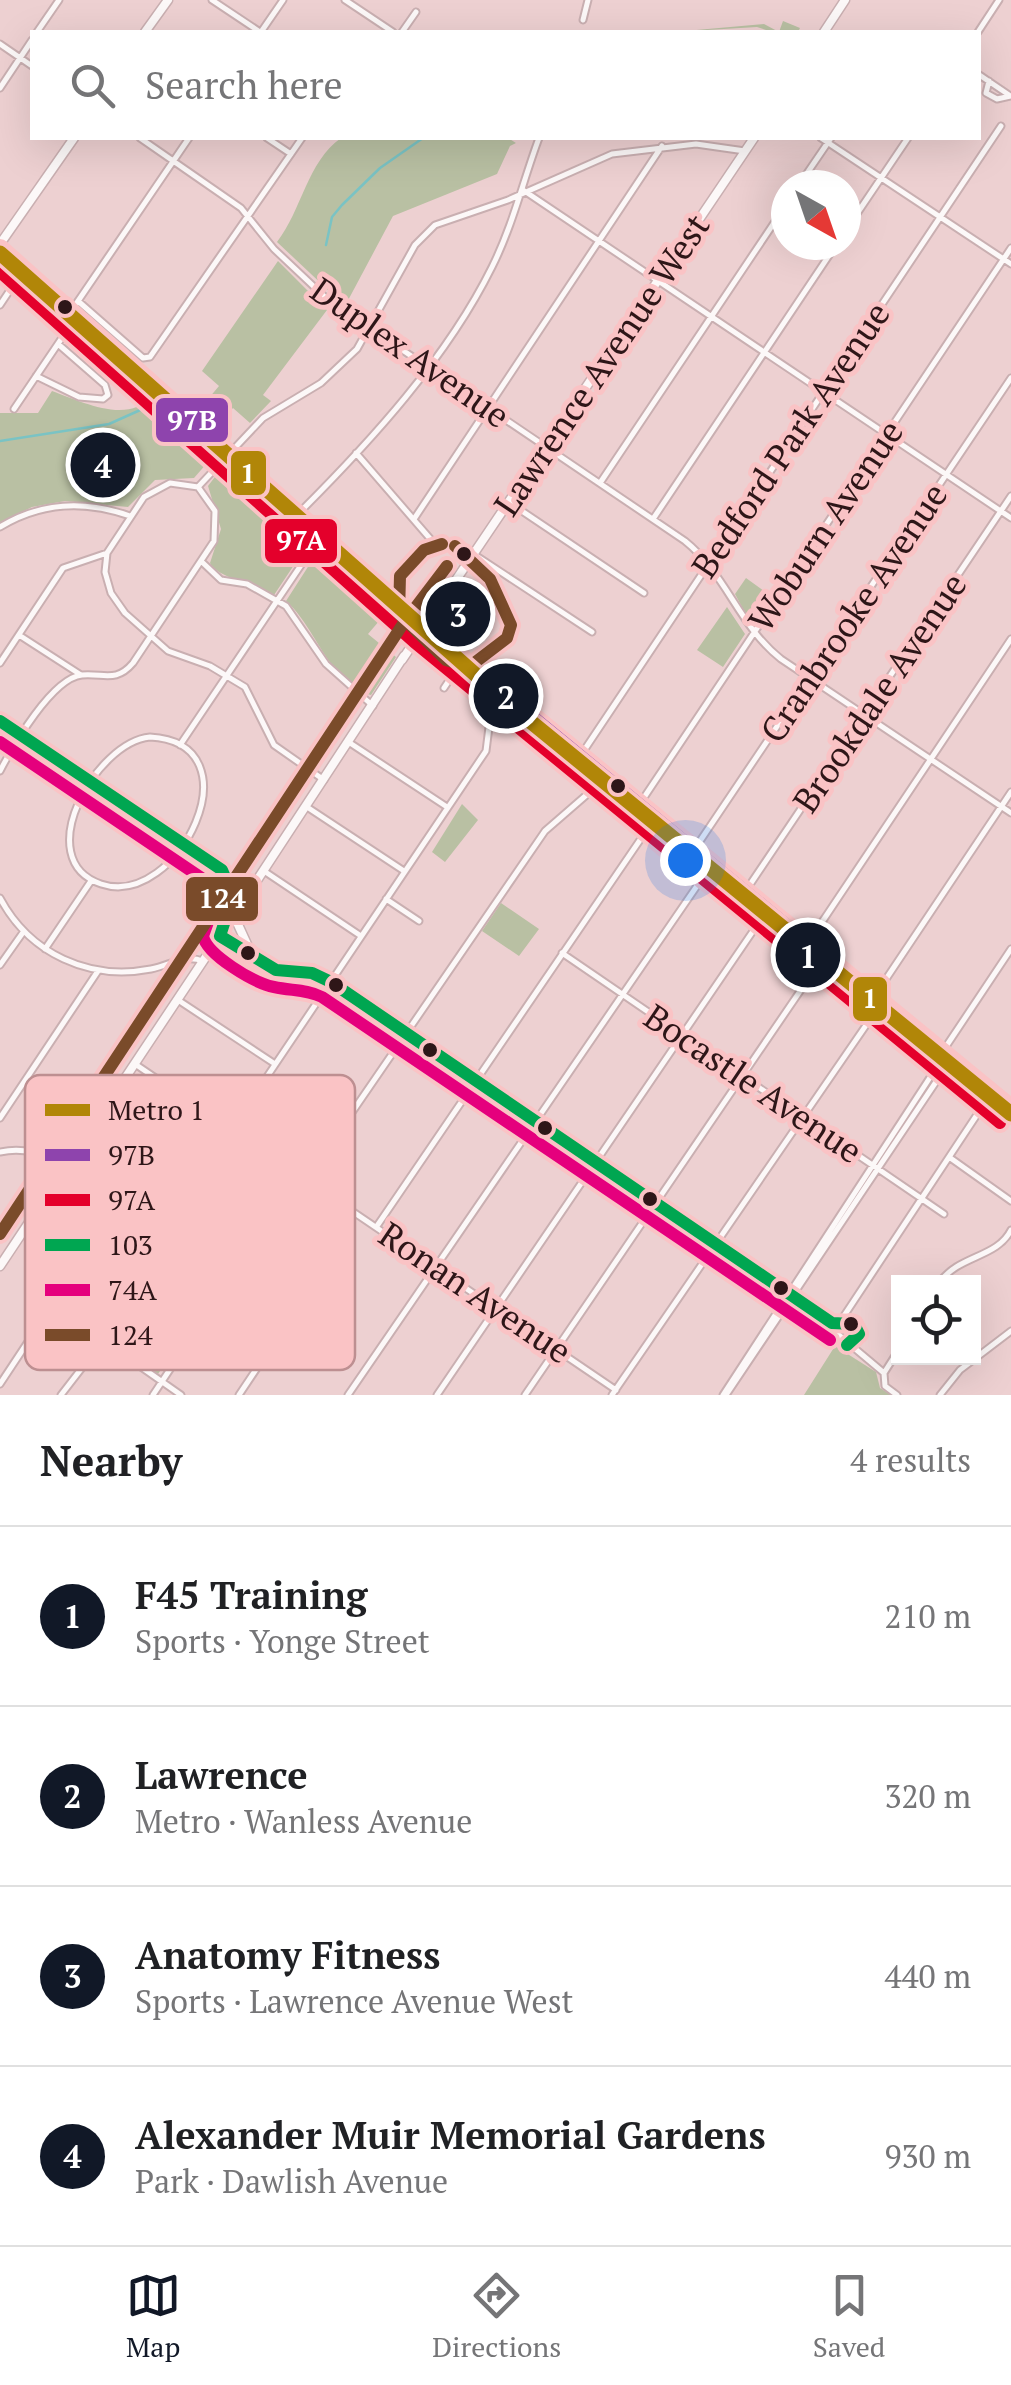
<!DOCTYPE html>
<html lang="en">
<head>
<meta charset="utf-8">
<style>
	:root { --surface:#fff; --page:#f6f6f6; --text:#202124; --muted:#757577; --line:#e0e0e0; --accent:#111827 }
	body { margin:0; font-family:"PT Serif",serif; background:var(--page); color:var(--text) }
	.controls { position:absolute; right:30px; bottom:30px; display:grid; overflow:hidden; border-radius:0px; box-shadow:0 10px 40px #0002 }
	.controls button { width:90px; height:90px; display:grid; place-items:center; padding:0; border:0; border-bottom:2px solid var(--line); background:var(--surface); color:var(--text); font:50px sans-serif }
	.compass { position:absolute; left:771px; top:170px; width:90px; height:90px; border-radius:50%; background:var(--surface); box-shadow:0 10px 40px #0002; rotate:140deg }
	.you { position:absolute; left:685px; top:860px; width:35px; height:35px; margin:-25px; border:8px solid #fff; border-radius:50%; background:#1a73e8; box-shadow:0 0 0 15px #1a73e833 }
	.badge { display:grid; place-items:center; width:65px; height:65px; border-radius:50%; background:var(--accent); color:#fff; font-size:32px; font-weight:700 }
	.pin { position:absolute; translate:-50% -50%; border:5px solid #fff; box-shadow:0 2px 10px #0006 }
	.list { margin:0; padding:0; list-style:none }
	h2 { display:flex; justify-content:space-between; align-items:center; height:130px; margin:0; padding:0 40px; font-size:42px }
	h2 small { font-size:32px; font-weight:400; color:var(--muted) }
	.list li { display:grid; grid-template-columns:65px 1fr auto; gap:30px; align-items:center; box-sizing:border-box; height:180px; padding:0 40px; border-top:2px solid var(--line) }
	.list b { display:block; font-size:38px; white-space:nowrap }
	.list p { margin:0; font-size:32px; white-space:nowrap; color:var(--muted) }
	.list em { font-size:32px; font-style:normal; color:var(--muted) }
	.icon { flex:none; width:55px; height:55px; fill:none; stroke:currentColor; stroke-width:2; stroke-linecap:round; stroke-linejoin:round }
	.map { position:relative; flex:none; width:1011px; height:1395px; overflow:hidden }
	.search { position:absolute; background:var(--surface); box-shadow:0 10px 40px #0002; left:30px; right:30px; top:30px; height:110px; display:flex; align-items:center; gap:25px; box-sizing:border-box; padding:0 35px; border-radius:0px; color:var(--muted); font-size:38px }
	.sheet { height:850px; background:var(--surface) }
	nav { display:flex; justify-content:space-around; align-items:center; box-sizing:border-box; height:140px; border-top:2px solid var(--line); background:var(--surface); font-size:28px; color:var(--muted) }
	nav a { display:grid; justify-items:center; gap:5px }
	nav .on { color:var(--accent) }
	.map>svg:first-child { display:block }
</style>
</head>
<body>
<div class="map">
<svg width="1011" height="1395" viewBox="0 0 1011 1395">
	<rect width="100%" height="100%" fill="#edd0d1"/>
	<path fill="#b9c0a3" d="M 783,21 L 800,28 L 798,32 L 747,32 L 766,30 L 757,27 L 674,32 L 764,24 L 779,32 Z
		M 341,138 L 508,138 L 516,143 L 510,146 L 497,174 L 393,216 L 345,306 L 277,242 C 302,210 307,162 341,138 Z
		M 278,261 L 327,310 L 263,395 L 271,401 L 250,423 L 233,408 L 216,426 L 198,411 L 219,386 L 202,371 Z
		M 52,391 C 80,401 130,426 151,395 L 215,454 L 194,478 L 155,480 L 128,507 L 65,501 L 32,507 L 0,523 L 0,413 L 38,413 Z
		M 230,464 L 312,538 L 274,595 C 256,586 217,577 210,563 L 221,529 L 208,486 L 224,465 Z
		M 322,545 L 390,608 L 377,617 L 380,620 L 368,634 L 396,657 L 371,695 C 330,685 316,627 286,601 Z
		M 746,578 L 771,596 L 755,620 L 749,620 L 735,594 Z
		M 727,607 L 745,634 L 723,667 L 697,650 Z
		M 462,804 L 478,820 L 445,862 L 432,852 Z
		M 501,903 L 539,929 L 519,956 L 482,931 Z
		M 185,1179 L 250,1229 L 252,1236 L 158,1374 L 64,1310 C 84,1285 110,1272 110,1234 C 110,1220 103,1207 104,1194 L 151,1190 Z
		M 835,1346 L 876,1372 L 880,1388 L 891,1395 L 804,1395 Z"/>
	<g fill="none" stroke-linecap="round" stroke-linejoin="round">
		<path stroke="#7ac3c4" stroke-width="2.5" d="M 326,245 L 332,217 L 342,205 L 380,168 L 423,138
			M 0,441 L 109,424 L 147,407"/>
		<g stroke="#c9afb1" stroke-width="9">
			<path id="street" d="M 212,0 L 260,32
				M 345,0 L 393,32
				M 583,20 L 588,0
				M 37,32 L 59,0
				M 261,32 L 283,0
				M 402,32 L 416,12
				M 978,32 L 999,0
				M 0,44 L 32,66
				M 978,74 L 1009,95
				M 989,81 L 986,93 L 997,99 L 1011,96
				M 0,88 L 32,40
				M 140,138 L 241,208 L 274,249 L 327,299 L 685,541 C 726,574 739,626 781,659 L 1011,813
				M 267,138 L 291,154
				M 821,138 L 1011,264
				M 799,185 L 831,138
				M 523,190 L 1011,518
				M 846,230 L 908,138
				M 78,301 L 143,358 L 150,357 L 302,138
				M 0,305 L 22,272
				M 36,376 L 79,397 L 103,399 L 108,395 L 105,385 L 58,344
				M 14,409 L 72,323 L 76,304 L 189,138
				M 356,453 L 439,549
				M 600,483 L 786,205
				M 198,487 L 263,418 L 321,383 L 357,349 L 415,245 L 435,225 L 508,200 L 612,154 L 696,144 L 745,151
				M 198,487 L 170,483 L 144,497 L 107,553 L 105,572 L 111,593 L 125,613 L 168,651 L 210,666 L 245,687 L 274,745 L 324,780
				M 510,503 L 644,593
				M 299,513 C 371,441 447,358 492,267 C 513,225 523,181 539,138
				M 414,519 L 662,146
				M 653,519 L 836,245
				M 0,527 C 41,502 85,500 130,516
				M 475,555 L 592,632
				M 202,562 L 221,580 L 247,584 L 286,606 L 326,664 L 373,706
				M 19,635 L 81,675
				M 0,663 L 63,568 L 107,553
				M 444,688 L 462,661
				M 150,737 C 260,743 178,910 101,884 C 29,860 96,742 150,737 Z
				M 350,743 L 447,807
				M 180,745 L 320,537
				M 581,755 L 1001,126
				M 0,771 C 13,746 52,678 82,675 C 104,673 116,683 133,663 L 214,541 L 215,511 L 198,487
				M 641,802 L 1011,248
				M 307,807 L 404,871
				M 696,847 L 1011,378
				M 264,871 L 361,936
				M 747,889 L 1011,496
				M 0,898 C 30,954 89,981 151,969 C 171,965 184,954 203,961
				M 386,899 L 419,921
				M 810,940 L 1011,639
				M 45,949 L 91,881
				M 562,953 L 944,1214
				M 0,965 L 24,931
				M 876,994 L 1011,792
				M 178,1000 L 275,1064
				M 943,1051 L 1011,949
				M 135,1064 L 616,1390
				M 0,1118 L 98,971
				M 0,1152 C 38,1144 66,1165 95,1185 L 108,1234 L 100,1270 L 83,1291 L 45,1316 L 0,1384
				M 949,1157 L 1011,1201
				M 192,1172 L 209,1193 L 349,1303
				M 307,1178 L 545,831 L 606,778
				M 95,1185 C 143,1191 187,1186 219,1148 L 486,751 L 490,719 L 507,695
				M 377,1226 L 655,818
				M 940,1282 C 959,1255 997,1258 1011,1230
				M 57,1308 L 181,1395
				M 202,1321 L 262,1361
				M 884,1373 L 834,1331 L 990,1095
				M 884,1373 L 885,1386 L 897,1395
				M 884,1373 L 898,1351
				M 61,1395 L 102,1342
				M 153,1395 L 280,1204
				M 239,1395 L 338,1247
				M 348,1395 L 712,864
				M 437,1395 L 768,909
				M 525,1395 L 824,956
				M 612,1395 L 882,1002
				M 723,1395 L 944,1056
				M 726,1395 L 950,1061
				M 940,1395 L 960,1370 L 1011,1331"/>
		</g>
		<g stroke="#c9afb1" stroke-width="11">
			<path id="secondary" d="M 145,32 L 168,0
				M 824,32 L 845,0
				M 0,244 L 74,138
				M 402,660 L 754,138
				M 0,721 L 251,889
				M 228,878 L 235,893 L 235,909
				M 250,891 L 404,656
				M 235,918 L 251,953
				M 220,936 L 276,970 L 312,973 L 331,982 L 832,1323 L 839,1323
				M 0,1266 L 251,889"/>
		</g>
		<g stroke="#c3b3b3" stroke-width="14">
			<path id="primary" d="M 0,249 L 425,628 L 1011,1109"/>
		</g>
		<use href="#street" stroke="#fcf8f8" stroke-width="5"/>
		<use href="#secondary" stroke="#fcf8f8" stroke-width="8"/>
		<use href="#primary" stroke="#f2eaef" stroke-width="10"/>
		<g stroke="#fac3c5" stroke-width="20">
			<path id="bus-1" d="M 0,249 L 425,628 L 1011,1109"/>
		</g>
		<g stroke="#fac3c5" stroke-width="20">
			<path id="bus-2" d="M 0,272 L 414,642 L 1000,1123"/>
		</g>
		<g stroke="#fac3c5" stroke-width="20">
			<path id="bus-3" d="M 0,721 L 222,870 L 233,896 L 220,936 L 276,970 L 312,973 L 331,982 L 832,1323 L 854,1324 L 859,1334 L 847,1345"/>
		</g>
		<g stroke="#fac3c5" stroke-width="20">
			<path id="bus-4" d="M 0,742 L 209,883 L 216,900 L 203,936 C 207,955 254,983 274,987 C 292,991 306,989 322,997 L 830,1340"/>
		</g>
		<g stroke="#fac3c5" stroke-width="20">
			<path id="bus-5" d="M 442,544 L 424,550 L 400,576 L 399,614 L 446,660 L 469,667 L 507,638 L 511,625 L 490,579 L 455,546
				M 0,1234 L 403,624 L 447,566"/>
		</g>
		<use href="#bus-1" stroke="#8e44ad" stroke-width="12"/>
		<use href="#bus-2" stroke="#e4002b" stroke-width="12"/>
		<use href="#bus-3" stroke="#00a651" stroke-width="12"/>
		<use href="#bus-4" stroke="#e5007d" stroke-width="12"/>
		<use href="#bus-5" stroke="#7a4b2a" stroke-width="12"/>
		<g stroke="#fac3c5" stroke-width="22">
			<path id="metro-1" d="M 0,253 L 503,699 L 1011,1114"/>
		</g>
		<use href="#metro-1" stroke="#b18608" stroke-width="15"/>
	</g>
	<g fill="#2e1618" stroke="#fac3c5" stroke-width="4">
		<circle cx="65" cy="307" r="9"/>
		<circle cx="464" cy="554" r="9"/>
		<circle cx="618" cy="786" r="9"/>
		<circle cx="248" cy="953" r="9"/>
		<circle cx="336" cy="985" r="9"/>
		<circle cx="430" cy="1050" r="9"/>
		<circle cx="545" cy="1128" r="9"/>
		<circle cx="650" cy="1199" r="9"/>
		<circle cx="781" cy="1288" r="9"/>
		<circle cx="851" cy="1324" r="9"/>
	</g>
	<g text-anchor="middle" stroke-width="10" stroke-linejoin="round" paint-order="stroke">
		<g font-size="35" fill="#2e1618" stroke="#fac3c5">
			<text transform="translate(410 353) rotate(35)" y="12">Duplex Avenue</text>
			<text transform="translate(602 365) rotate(-56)" y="12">Lawrence Avenue West</text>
			<text transform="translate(791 440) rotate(-56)" y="12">Bedford Park Avenue</text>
			<text transform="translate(826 526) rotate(-56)" y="12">Woburn Avenue</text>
			<text transform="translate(854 613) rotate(-56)" y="12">Cranbrooke Avenue</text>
			<text transform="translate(880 693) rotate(-56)" y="12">Brookdale Avenue</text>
			<text transform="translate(753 1084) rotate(34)" y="12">Bocastle Avenue</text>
			<text transform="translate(475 1293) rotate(34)" y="12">Ronan Avenue</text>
		</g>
	</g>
	<rect x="25" y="1075" width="330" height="295" rx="15" fill="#fac3c5" stroke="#bd8f91" stroke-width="2.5"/>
	<rect x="45" y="1104" width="45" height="12" fill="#b18608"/>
	<rect x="45" y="1149" width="45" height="12" fill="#8e44ad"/>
	<rect x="45" y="1194" width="45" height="12" fill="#e4002b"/>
	<rect x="45" y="1239" width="45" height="12" fill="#00a651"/>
	<rect x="45" y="1284" width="45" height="12" fill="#e5007d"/>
	<rect x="45" y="1329" width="45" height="12" fill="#7a4b2a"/>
	<g font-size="28" fill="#2e1618">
		<text x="108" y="1120">Metro 1</text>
		<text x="108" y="1165">97B</text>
		<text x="108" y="1210">97A</text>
		<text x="108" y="1255">103</text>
		<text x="108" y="1300">74A</text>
		<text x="108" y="1345">124</text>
	</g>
	<g stroke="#fac3c5" stroke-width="4">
		<rect x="154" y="396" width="76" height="48" rx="10" fill="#8e44ad"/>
		<rect x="229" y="449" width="39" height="48" rx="10" fill="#b18608"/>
		<rect x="263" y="517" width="76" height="48" rx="10" fill="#e4002b"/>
		<rect x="184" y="875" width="76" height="48" rx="10" fill="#7a4b2a"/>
		<rect x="851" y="975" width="38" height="48" rx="10" fill="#b18608"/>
	</g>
	<g font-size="28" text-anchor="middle" font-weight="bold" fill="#fff">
		<text x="192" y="430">97B</text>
		<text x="248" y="483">1</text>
		<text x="301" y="550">97A</text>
		<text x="222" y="908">124</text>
		<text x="870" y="1008">1</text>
	</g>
</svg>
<div class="controls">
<button><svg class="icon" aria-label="locate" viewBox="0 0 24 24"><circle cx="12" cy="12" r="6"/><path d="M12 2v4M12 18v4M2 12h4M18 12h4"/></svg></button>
</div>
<svg class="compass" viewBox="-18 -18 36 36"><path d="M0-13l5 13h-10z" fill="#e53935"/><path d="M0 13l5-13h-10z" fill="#757577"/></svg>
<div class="you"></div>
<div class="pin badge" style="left:808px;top:955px">1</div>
<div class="pin badge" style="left:506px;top:696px">2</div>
<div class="pin badge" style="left:458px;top:614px">3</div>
<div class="pin badge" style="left:103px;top:465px">4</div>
<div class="search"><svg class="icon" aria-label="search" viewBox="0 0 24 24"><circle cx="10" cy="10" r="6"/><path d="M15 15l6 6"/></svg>Search here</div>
</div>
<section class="sheet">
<h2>Nearby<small>4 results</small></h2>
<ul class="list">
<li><span class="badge">1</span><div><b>F45 Training</b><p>Sports · Yonge Street</p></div><em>210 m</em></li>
<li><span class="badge">2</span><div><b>Lawrence</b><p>Metro · Wanless Avenue</p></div><em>320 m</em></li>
<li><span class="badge">3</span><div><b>Anatomy Fitness</b><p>Sports · Lawrence Avenue West</p></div><em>440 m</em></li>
<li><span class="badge">4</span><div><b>Alexander Muir Memorial Gardens</b><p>Park · Dawlish Avenue</p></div><em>930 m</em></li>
</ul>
</section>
<nav>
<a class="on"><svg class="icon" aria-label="map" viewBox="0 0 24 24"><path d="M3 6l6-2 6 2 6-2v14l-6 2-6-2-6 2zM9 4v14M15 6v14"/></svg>Map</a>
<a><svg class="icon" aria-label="directions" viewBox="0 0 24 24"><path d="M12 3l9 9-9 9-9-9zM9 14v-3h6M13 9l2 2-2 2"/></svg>Directions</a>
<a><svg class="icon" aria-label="saved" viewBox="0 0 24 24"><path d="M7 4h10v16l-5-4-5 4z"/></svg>Saved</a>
</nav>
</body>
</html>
